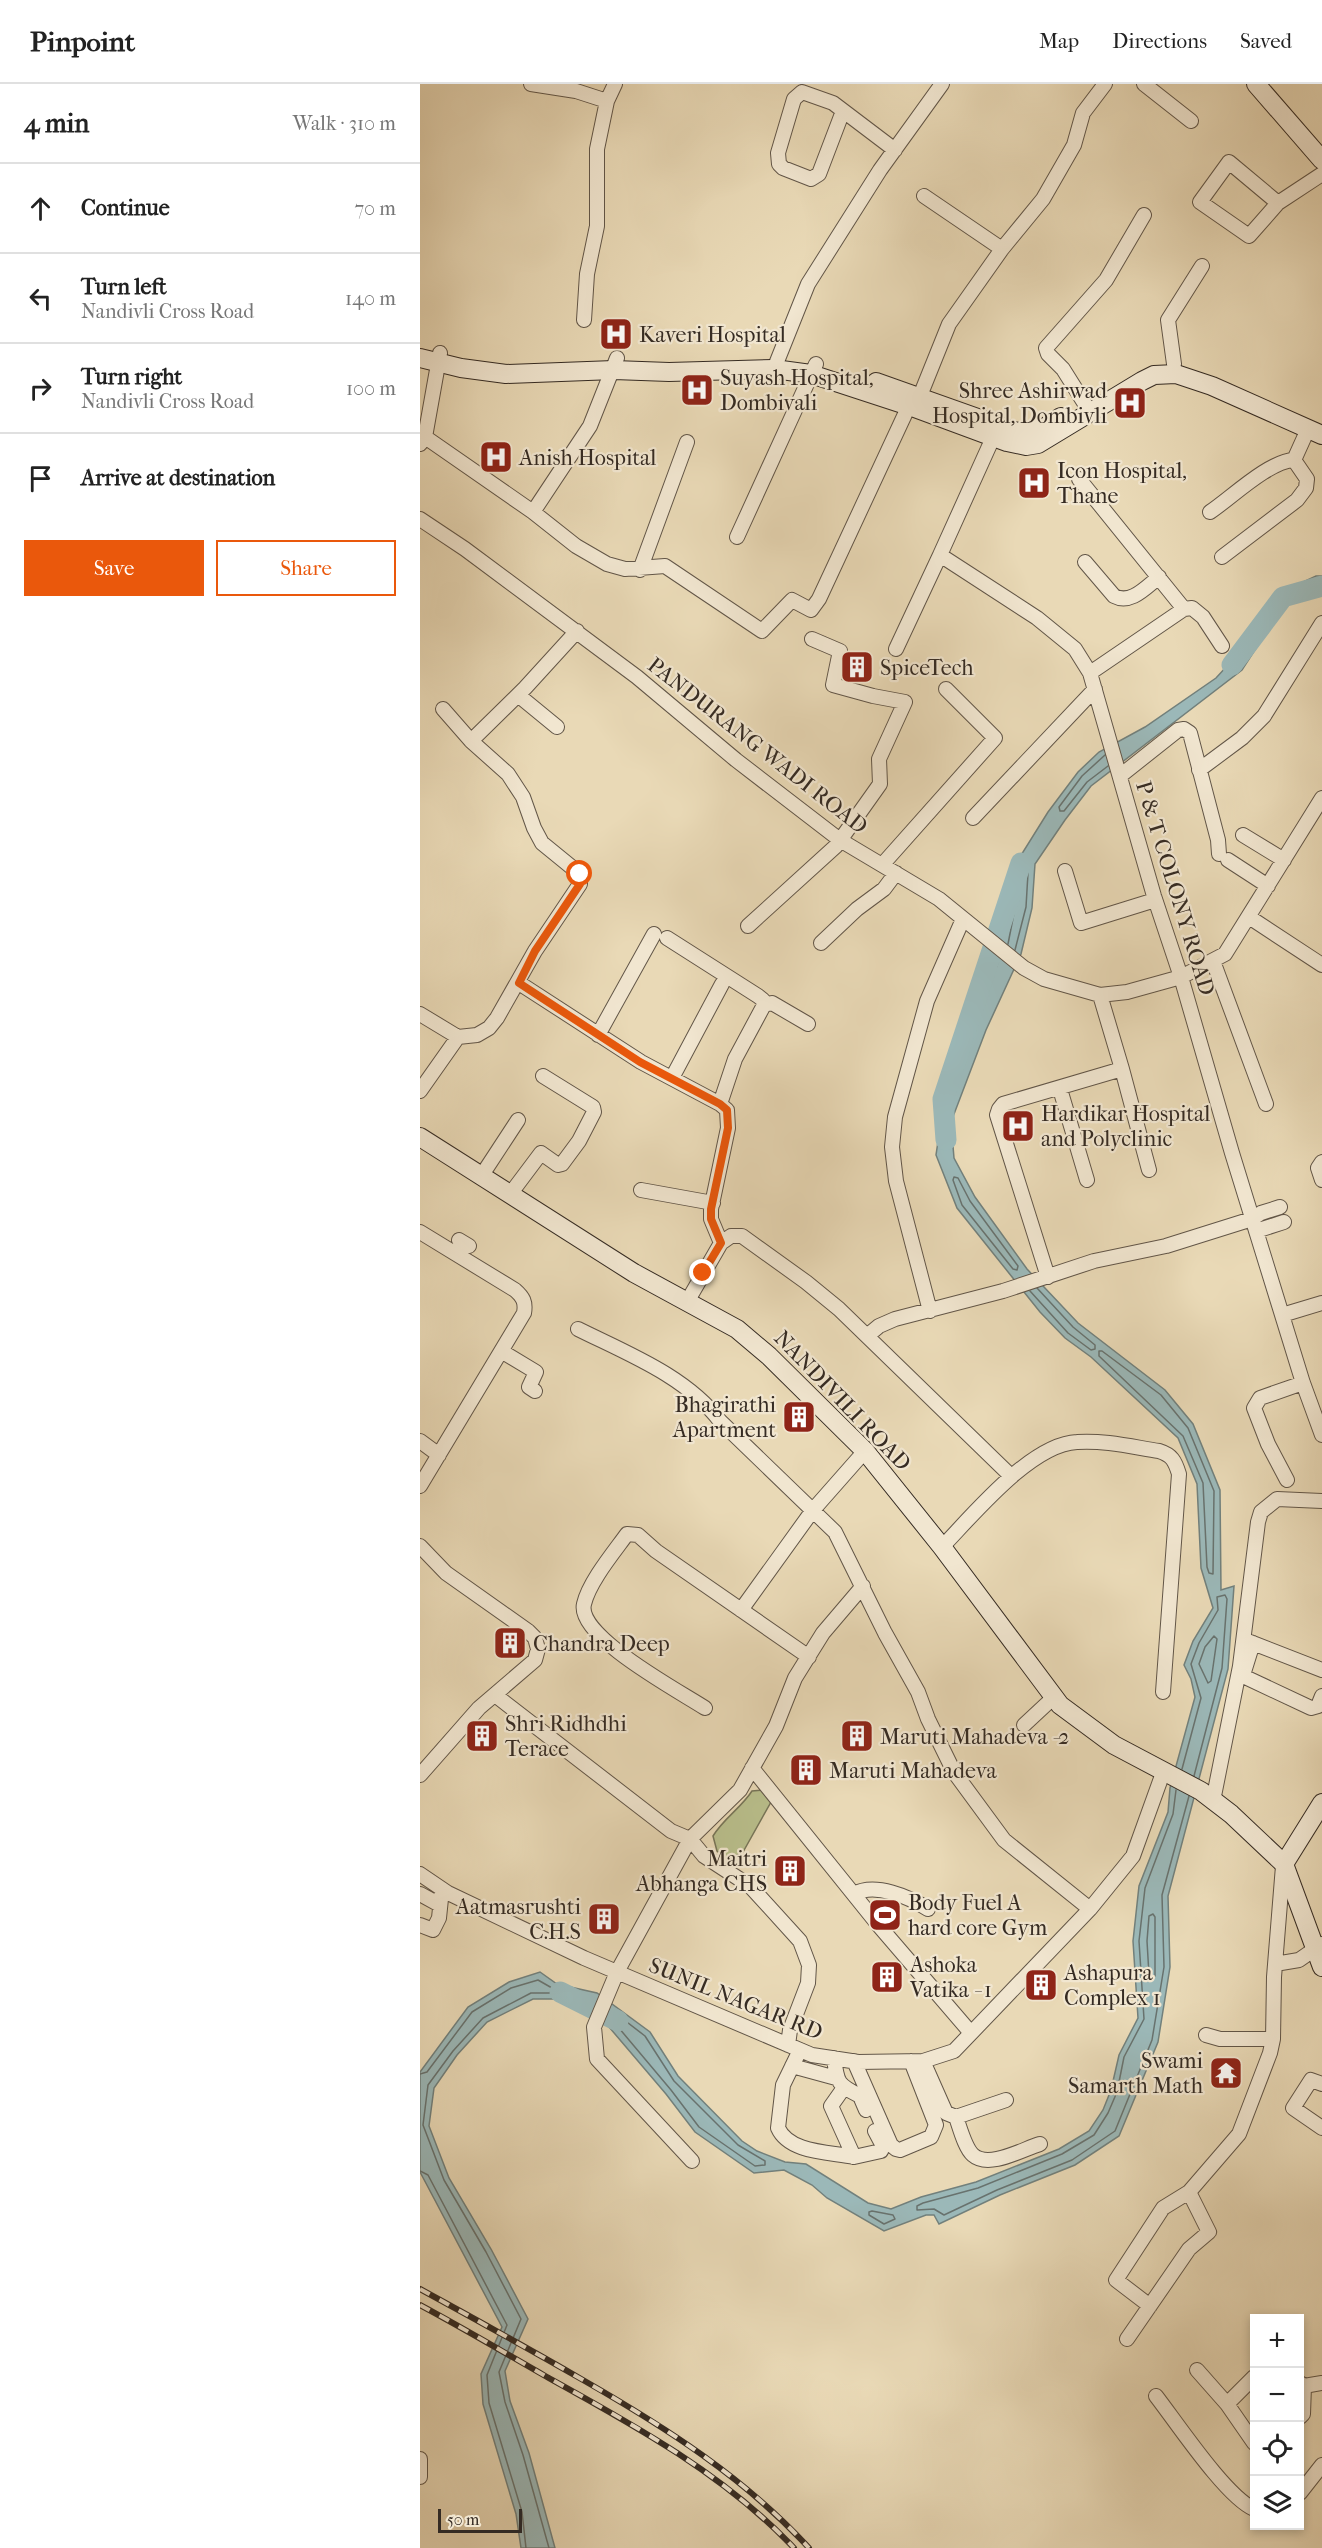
<!DOCTYPE html>
<html lang="en">
<head>
<meta charset="utf-8">
<style>
	:root { --surface:#fff; --page:#f6f6f6; --text:#222; --muted:#767676; --line:#e0e0e0; --accent:#ea580c }
	body { margin:0; font-family:"IM FELL French Canon",serif; background:var(--page); color:var(--text) }
	.controls { position:absolute; right:18px; bottom:18px; display:grid; overflow:hidden; border-radius:0px; box-shadow:0 3px 9px #0003 }
	.controls button { width:54px; height:54px; display:grid; place-items:center; padding:0; border:0; border-bottom:2px solid var(--line); background:var(--surface); color:var(--text); font:30px sans-serif }
	.scale { position:absolute; left:18px; bottom:15px; width:84px; box-sizing:border-box; padding-left:6px; border:3px solid #352b23; border-top:0; font-size:16px; line-height:21px; white-space:nowrap; color:#352b23; -webkit-text-stroke:4px #f1e6d0; paint-order:stroke }
	.stop { position:absolute; width:18px; height:18px; margin:-14px; border:4px solid #ea580c; border-radius:50%; background:#fff }
	.stop.end { background:#ea580c; border-color:#fff; box-shadow:0 2px 6px #0008 }
	.list { margin:0; padding:0; list-style:none }
	h2 { display:flex; justify-content:space-between; align-items:center; height:78px; margin:0; padding:0 24px; font-size:26px }
	h2 small { font-size:20px; font-weight:400; color:var(--muted) }
	.list li { display:grid; grid-template-columns:39px 1fr auto; gap:18px; align-items:center; box-sizing:border-box; height:90px; padding:0 24px; border-top:2px solid var(--line) }
	.list b { display:block; font-size:22px; white-space:nowrap }
	.list p { margin:0; font-size:20px; white-space:nowrap; color:var(--muted) }
	.list em { font-size:20px; font-style:normal; color:var(--muted) }
	.actions { display:flex; gap:12px; padding:18px 24px }
	.actions a { flex:1; padding:14px 0; border:2px solid var(--accent); border-radius:0px; text-align:center; font-size:21px; color:var(--accent) }
	.actions .main { background:var(--accent); color:#fff }
	.icon { flex:none; width:33px; height:33px; fill:none; stroke:currentColor; stroke-width:2; stroke-linecap:round; stroke-linejoin:round }
	.map { position:relative; flex:none; width:902px; height:2464px; overflow:hidden }
	header { display:flex; align-items:center; gap:36px; box-sizing:border-box; height:84px; padding:0 30px; background:var(--surface); border-bottom:2px solid var(--line) }
	header strong { font-size:28px }
	nav { display:flex; gap:33px; margin-inline-start:auto; font-size:21px }
	main { display:flex }
	aside { flex:1; background:var(--surface) }
	.map>svg:first-child { display:block }
</style>
</head>
<body>
<header>
<strong>Pinpoint</strong>
<nav><a>Map</a><a>Directions</a><a>Saved</a></nav>
</header>
<main>
<aside>
<h2>4 min<small>Walk · 310 m</small></h2>
<ul class="list">
<li><svg class="icon" aria-label="ahead" viewBox="0 0 24 24"><path d="M12 20V5M6 11l6-6 6 6"/></svg><div><b>Continue</b></div><em>70 m</em></li>
<li><svg class="icon" aria-label="left" viewBox="0 0 24 24"><path d="M17 20v-9H6M10 6l-5 5 5 5"/></svg><div><b>Turn left</b><p>Nandivli Cross Road</p></div><em>140 m</em></li>
<li><svg class="icon" aria-label="right" viewBox="0 0 24 24"><path d="M7 20v-9h11M14 6l5 5-5 5"/></svg><div><b>Turn right</b><p>Nandivli Cross Road</p></div><em>100 m</em></li>
<li><svg class="icon" aria-label="arrive" viewBox="0 0 24 24"><path d="M6 21V4h12l-3 4 3 4H6"/></svg><div><b>Arrive at destination</b></div></li>
</ul>
<div class="actions"><a class="main">Save</a><a>Share</a></div>
</aside>
<div class="map">
<svg width="902" height="2464" viewBox="0 0 902 2464">
	<rect width="100%" height="100%" fill="#e9d9b6"/>
	<filter id="stains"><feTurbulence type="fractalNoise" baseFrequency=".00333" numOctaves="4"/><feColorMatrix values="0 0 0 0 .2 0 0 0 0 .09 0 0 0 0 .02 0 0 0 .5 -.17"/></filter>
	<radialGradient id="worn" r=".72"><stop offset=".6" stop-color="#630" stop-opacity="0"/><stop offset="1" stop-color="#630" stop-opacity=".3"/></radialGradient>
	<path fill="#b9bf8c" stroke="#777558" stroke-width="1.5" d="M 343,1706 L 351,1718 L 323,1768 L 308,1776 L 297,1767 L 293,1752 C 304,1734 321,1724 332,1707 Z"/>
	<path fill="#9bb8b8" stroke="#72807c" stroke-width="1.5" d="M 896,492 L 902,492 L 902,503 L 882,506 L 866,518 L 822,586 L 671,702 L 645,736 L 615,780 L 612,824 L 601,870 L 566,946 L 531,1038 L 534,1074 L 555,1113 L 607,1185 L 658,1239 L 745,1306 L 773,1340 L 800,1406 L 801,1506 L 814,1502 L 808,1585 L 748,1812 L 750,1883 L 738,1958 L 699,2052 L 655,2081 L 580,2111 L 519,2140 L 514,2131 L 506,2131 L 464,2147 L 407,2114 L 392,2101 L 364,2086 L 334,2089 L 275,2048 L 246,2010 L 172,1923 L 145,1915 L 113,1915 L 67,1938 L 37,1971 L 14,2004 L 9,2042 L 29,2094 L 71,2165 L 108,2235 L 85,2287 L 90,2317 L 109,2369 L 135,2464 L 101,2464 L 96,2430 L 63,2320 L 61,2290 L 82,2243 L 0,2088 L 0,1988 L 48,1923 L 89,1898 L 120,1888 L 137,1900 L 177,1909 L 230,1948 L 258,1992 L 322,2057 L 337,2067 L 365,2078 L 386,2080 L 448,2119 L 471,2125 L 501,2113 L 556,2098 L 639,2065 L 669,2047 L 683,2026 L 691,2006 L 699,1971 L 718,1934 L 713,1857 L 719,1802 L 748,1728 L 750,1704 L 775,1613 L 771,1595 L 764,1581 L 773,1557 L 793,1524 L 781,1484 L 777,1400 L 758,1354 L 671,1273 L 645,1254 L 620,1228 L 537,1124 L 516,1071 L 521,1038 L 565,901 L 577,882 L 598,776 L 628,728 L 658,688 L 679,668 L 725,643 L 796,594 L 831,556 L 855,517 L 877,501 Z"/>
	<g fill="none" stroke-linecap="round" stroke-linejoin="round">
		<path stroke="#68726e" stroke-width="1.5" d="M 685,671 L 662,692 L 639,723 L 640,727 L 644,727 L 667,698 L 688,682
			M 588,860 L 602,788 L 606,786 L 608,789 L 606,823 L 595,866
			M 534,1093 L 538,1094 L 550,1117 L 598,1182 L 597,1186 L 593,1185 L 542,1121 L 533,1096 Z
			M 610,1207 L 648,1249 L 671,1266 L 675,1265 L 675,1261 L 653,1243 L 617,1204
			M 679,1267 L 682,1267 L 741,1311 L 768,1344 L 794,1407 L 793,1490 L 789,1489 L 787,1483 L 783,1399 L 763,1352 L 679,1272 Z
			M 794,1552 L 797,1555 L 791,1597 L 788,1599 L 779,1580 L 785,1563 Z
			M 762,1685 L 781,1614 L 771,1580 L 779,1559 L 798,1526 L 797,1513 L 805,1511 L 807,1515 L 802,1584 L 774,1692
			M 756,1706 L 753,1730 L 725,1804 L 719,1857 L 724,1935 L 704,1973 L 697,2008 L 688,2029 L 674,2051 L 642,2070 L 558,2104 L 503,2119 L 497,2122 L 497,2126 L 514,2125 L 524,2131 L 577,2106 L 652,2076 L 695,2047 L 732,1956 L 744,1883 L 742,1811 L 769,1712
			M 733,1830 L 735,1833 L 735,1892 L 732,1894 L 729,1891 L 727,1857 L 729,1832 Z
			M 188,1931 L 251,2006 L 279,2043 L 335,2082 L 345,2081 L 345,2077 L 318,2061 L 254,1997 L 225,1952 L 190,1925
			M 0,1990 L 7,1988 L 52,1928 L 91,1904 L 118,1896 L 132,1904 L 130,1909 L 111,1909 L 63,1934 L 33,1967 L 8,2001 L 3,2041 L 24,2096 L 66,2168 L 101,2235 L 79,2288 L 85,2318 L 103,2371 L 129,2464
			M 0,2087 L 8,2091 L 87,2241 L 67,2291 L 69,2319 L 102,2428 L 106,2464
			M 452,2127 L 473,2131 L 475,2135 L 464,2140 L 449,2131 L 449,2128 Z"/>
		<path stroke="#9bb8b8" stroke-width="21" d="M 812,581 L 863,513 L 902,502
			M 526,1056 L 523,1015 L 601,779
			M 140,1908 L 198,1937"/>
		<g stroke="#625648" stroke-width="16">
			<path id="street" d="M 111,0 L 156,7 L 187,17
				M 724,0 L 771,37
				M 423,27 L 399,90 L 391,95 L 363,84 L 359,80 L 358,69 L 374,15 L 382,8 L 413,19 L 475,66
				M 504,112 L 582,165
				M 858,119 L 809,78 L 780,118 L 829,152 L 858,119 L 902,90
				M 164,236 L 167,190 L 177,142 L 177,65 L 187,17 L 195,0
				M 754,280 L 748,236 L 782,182
				M 354,285 L 388,200 L 460,86 L 522,0
				M 496,322 L 529,240 L 582,165 L 623,115 L 654,61 L 663,29 L 685,0
				M 670,328 L 643,285 L 628,270 L 626,264 L 686,196 L 724,131
				M 576,347 L 520,471 L 617,534 L 655,565 L 670,589 L 734,812 L 761,893 L 812,1069 L 883,1299 L 902,1351
				M 5,353 L 113,428 L 156,462 L 187,480 L 205,485 L 245,482 L 342,547 L 372,516 L 391,526 L 399,515 L 493,313
				M 0,360 L 5,353 L 20,269
				M 659,395 L 764,525 L 670,589
				M 113,428 L 170,342 L 197,274
				M 790,428 C 811,414 849,377 874,376
				M 0,435 L 45,465 L 217,593 L 316,676 L 420,756 L 519,815 L 604,884 L 624,895 L 680,911 L 707,908 L 761,893 L 805,870 L 902,714
				M 317,453 L 396,280
				M 802,473 L 877,416 L 886,404 L 887,395 L 874,376 L 888,345
				M 665,478 L 694,512 C 711,521 726,503 739,493
				M 220,486 L 267,358
				M 764,525 L 772,524 L 783,533 L 802,562
				M 476,565 L 520,471
				M 98,611 L 137,643
				M 51,657 L 105,604 L 157,547
				M 779,686 L 822,654 L 844,632 L 902,539
				M 700,692 L 758,646 L 764,645 L 770,649 L 798,756 L 799,770
				M 553,734 L 675,605
				M 823,751 L 864,776
				M 808,776 L 848,802
				M 462,781 L 575,654 L 526,605
				M 645,787 L 661,839 L 735,816
				M 829,833 L 902,881
				M 328,842 L 416,762 L 460,700 L 459,675 L 485,618 L 453,612 L 413,601 L 420,567 L 392,555
				M 247,854 L 338,912 L 343,916 L 344,921
				M 401,859 L 437,825 L 464,805 L 476,789
				M 793,877 L 846,1020
				M 99,899 L 221,978 L 300,1020 L 307,1026 L 308,1044 L 291,1125 L 291,1135 L 301,1159
				M 0,930 L 38,953
				M 178,951 L 234,850
				M 702,985 L 729,1086
				M 252,994 L 302,900
				M 640,1005 L 667,1096
				M 0,1007 L 38,953 L 57,951 L 69,944 L 77,934 L 115,867 L 160,800 L 160,790 L 122,759 L 114,744 L 103,713 L 88,690 L 51,657 L 23,625
				M 300,1020 L 315,975 L 344,921 L 352,919 L 388,940
				M 902,1078 L 898,1084 L 902,1096
				M 62,1091 L 98,1036
				M 221,1106 L 293,1119
				M 91,1109 L 121,1069 L 138,1081 L 142,1080 L 159,1057 L 174,1028 L 173,1023 L 123,992
				M 836,1147 L 864,1138
				M 0,1148 L 95,1206 C 103,1213 106,1218 104,1229 L 0,1402
				M 39,1156 L 49,1162
				M 628,1193 L 577,1031 L 579,1025 L 583,1020 L 702,985 L 680,911
				M 267,1218 L 301,1159 L 311,1152 L 322,1152 L 386,1198 L 419,1225 L 591,1392
				M 510,1227 L 476,1097 L 472,1063 L 475,1033 L 507,917 L 543,835
				M 862,1231 L 902,1219
				M 158,1245 C 206,1269 266,1292 300,1337 L 415,1448 L 465,1549 L 498,1608 L 508,1635 L 534,1688 L 584,1756 L 670,1825
				M 447,1252 L 459,1242 L 475,1235 L 583,1207 L 674,1177 L 746,1162 L 832,1135 L 841,1129 L 860,1123
				M 81,1267 L 116,1288 L 109,1303 L 115,1307
				M 0,1357 L 19,1371
				M 867,1396 L 848,1360 L 834,1324 L 840,1314 L 883,1299
				M 0,1462 L 26,1489 L 108,1547 L 115,1554 L 118,1565 L 115,1576 L 59,1624 L 0,1691
				M 522,1463 C 553,1431 611,1360 657,1358 C 684,1356 713,1363 739,1367 C 752,1371 755,1377 759,1390 L 743,1608
				M 321,1526 L 393,1426 L 445,1367
				M 825,1556 L 902,1586
				M 833,1559 L 824,1588 L 825,1593 L 891,1624 L 898,1622 L 902,1612
				M 75,1611 L 251,1747 L 270,1755 L 197,1888 L 174,1943 L 177,1975 L 272,2077
				M 285,1624 C 259,1607 156,1552 164,1520 C 169,1498 194,1468 207,1450 L 218,1451 L 236,1467 L 389,1573
				M 604,1641 L 633,1614
				M 332,1684 L 460,1843 L 551,1949
				M 793,1717 L 820,1582 L 838,1438 L 841,1428 L 857,1415 L 902,1417
				M 0,1790 L 28,1809 L 164,1874 L 392,1971 L 438,1978 L 503,1977 L 534,1967 L 670,1825 L 713,1772 L 744,1686
				M 0,1810 L 20,1821
				M 434,1810 C 455,1798 489,1813 508,1825
				M 0,1841 L 13,1846 L 19,1834 L 22,1805
				M 855,1880 L 879,1876 L 902,1860
				M 786,1951 L 800,1955 L 853,1955
				M 368,1961 L 370,1946 L 388,1899 L 389,1881 L 380,1857 L 330,1802 L 284,1772 L 270,1755 L 320,1706 L 356,1642 L 375,1594 L 403,1549 L 443,1502
				M 380,1966 L 363,2001 L 358,2044 C 369,2069 410,2068 434,2073
				M 414,1974 C 417,1999 418,2001 440,2012 L 446,2026
				M 434,1977 L 471,2061 L 476,2065 L 480,2066 L 511,2053 L 516,2041 L 491,1977
				M 503,1977 L 526,2029 L 536,2033 C 540,2044 545,2064 553,2071 C 569,2085 603,2065 620,2060
				M 372,1982 L 416,1994
				M 902,2000 L 891,1996 L 873,2024 L 902,2044
				M 423,2005 L 411,2022 L 434,2073 L 461,2067 L 463,2062 L 455,2047
				M 536,2033 L 586,2016
				M 730,2222 L 696,2196 L 743,2124 L 769,2108 L 819,2050 L 850,1969 L 853,1955 L 854,1893 L 863,1782
				M 707,2255 L 769,2165 L 789,2148 L 769,2108
				M 777,2286 L 807,2320 L 834,2293
				M 880,2299 L 884,2302 L 902,2299
				M 736,2312 C 757,2339 806,2413 834,2425
				M 807,2320 L 834,2359
				M 880,2333 L 883,2330 L 884,2302
				M 0,2375 L 0,2393
				M 880,2409 L 902,2381"/>
		</g>
		<g stroke="#352b23" stroke-width="20">
			<path id="secondary" d="M 836,0 L 902,76
				M 0,274 L 41,284 L 86,290 L 194,286 L 249,288 L 354,285 L 391,290 L 495,324 L 587,358 L 606,362 L 618,360 L 722,297 L 734,291 L 756,290 L 792,302 L 902,351
				M 456,298 L 597,348 L 624,344 L 641,333
				M 0,1053 L 214,1189 L 317,1245 L 349,1272 L 445,1367 L 522,1463 L 640,1621 L 694,1661 L 781,1707 L 811,1730 L 864,1780 L 902,1883
				M 864,1780 L 902,1719"/>
		</g>
		<use href="#street" stroke="#f1e6d0" stroke-width="14"/>
		<use href="#secondary" stroke="#f1e6d0" stroke-width="18"/>
		<g stroke="#352b23" stroke-width="6">
			<path id="rail" d="M 0,2205 C 55,2235 109,2265 163,2296 C 245,2343 325,2394 389,2464
				M 0,2221 C 43,2244 85,2269 127,2293 C 214,2341 305,2391 374,2464"/>
		</g>
		<use href="#rail" stroke="#f1e6d0" stroke-width="4" stroke-dasharray="11" stroke-linecap="butt"/>
	</g>
	<g fill="none" stroke-linecap="round" stroke-linejoin="round">
		<path stroke="#ea580c" stroke-width="8" d="M 160,790 L 160,800 L 115,867 L 99,899 L 220,978 L 300,1020 L 307,1026 L 308,1044 L 291,1125 L 291,1135 L 301,1159 L 283,1189"/>
	</g>
	<defs>
		<g id="hospital-square" transform="scale(1.725)"><rect x="-9" y="-9" width="18" height="18" rx="4" fill="#8f2418" stroke="#f1e6d0"/><path d="M-5-5h3v3.5h4V-5h3V5h-3V1.5h-4V5h-3Z" fill="#fff"/></g>
		<g id="building-square" transform="scale(1.725)"><rect x="-9" y="-9" width="18" height="18" rx="4" fill="#8f2418" stroke="#f1e6d0"/><path d="M-4-6H4V6H1V3H-1V6H-4ZM-2.5-4.3h1.7v1.8h-1.7ZM.8-4.3h1.7v1.8H.8ZM-2.5-1h1.7V.8h-1.7ZM.8-1h1.7V.8H.8Z" fill="#fff"/></g>
		<g id="stadium-square" transform="scale(1.725)"><rect x="-9" y="-9" width="18" height="18" rx="4" fill="#8f2418" stroke="#f1e6d0"/><path d="M0-5a6.5 5 0 1 0 0 10a6.5 5 0 1 0 0-10ZM-3.5-1.8h7v3.6h-7Z" fill="#fff"/></g>
		<g id="temple-square" transform="scale(1.725)"><rect x="-9" y="-9" width="18" height="18" rx="4" fill="#8f2418" stroke="#f1e6d0"/><path d="M0-6L5-2H3V0L6.5 2.5H4V6H1.5V3h-3V6H-4V2.5H-6.5L-3 0V-2H-5Z" fill="#fff"/></g>
	</defs>
	<g fill-rule="evenodd">
		<use href="#hospital-square" x="196" y="250"/>
		<use href="#hospital-square" x="277" y="306"/>
		<use href="#hospital-square" x="710" y="319"/>
		<use href="#hospital-square" x="76" y="373"/>
		<use href="#hospital-square" x="614" y="399"/>
		<use href="#building-square" x="437" y="583"/>
		<use href="#hospital-square" x="598" y="1042"/>
		<use href="#building-square" x="379" y="1333"/>
		<use href="#building-square" x="90" y="1559"/>
		<use href="#building-square" x="62" y="1652"/>
		<use href="#building-square" x="437" y="1652"/>
		<use href="#building-square" x="386" y="1686"/>
		<use href="#building-square" x="370" y="1787"/>
		<use href="#stadium-square" x="465" y="1831"/>
		<use href="#building-square" x="184" y="1835"/>
		<use href="#building-square" x="467" y="1893"/>
		<use href="#building-square" x="621" y="1901"/>
		<use href="#temple-square" x="806" y="1989"/>
	</g>
	<g text-anchor="middle" stroke-width="4.5" stroke-linejoin="round" paint-order="stroke">
		<g font-size="22" fill="#352b23" stroke="#f1e6d0" text-anchor="start">
			<text x="219" y="258">Kaveri Hospital</text>
			<text x="300" y="301">Suyash Hospital,<tspan x="300" dy="25">Dombivali</tspan></text>
			<text x="687" y="314" text-anchor="end">Shree Ashirwad<tspan x="687" dy="25">Hospital, Dombivli</tspan></text>
			<text x="99" y="381">Anish Hospital</text>
			<text x="637" y="394">Icon Hospital,<tspan x="637" dy="25">Thane</tspan></text>
			<text x="460" y="591">SpiceTech</text>
			<text x="621" y="1037">Hardikar Hospital<tspan x="621" dy="25">and Polyclinic</tspan></text>
			<text x="356" y="1328" text-anchor="end">Bhagirathi<tspan x="356" dy="25">Apartment</tspan></text>
			<text x="113" y="1567">Chandra Deep</text>
			<text x="85" y="1647">Shri Ridhdhi<tspan x="85" dy="25">Terace</tspan></text>
			<text x="460" y="1660">Maruti Mahadeva -2</text>
			<text x="409" y="1694">Maruti Mahadeva</text>
			<text x="347" y="1782" text-anchor="end">Maitri<tspan x="347" dy="25">Abhanga CHS</tspan></text>
			<text x="488" y="1826">Body Fuel A<tspan x="488" dy="25">hard core Gym</tspan></text>
			<text x="161" y="1830" text-anchor="end">Aatmasrushti<tspan x="161" dy="25">C.H.S</tspan></text>
			<text x="490" y="1888">Ashoka<tspan x="490" dy="25">Vatika - 1</tspan></text>
			<text x="644" y="1896">Ashapura<tspan x="644" dy="25">Complex 1</tspan></text>
			<text x="783" y="1984" text-anchor="end">Swami<tspan x="783" dy="25">Samarth Math</tspan></text>
		</g>
		<g font-size="22" fill="#352b23" stroke="#f1e6d0">
			<text transform="translate(338 661) rotate(38)" y="8">PANDURANG WADI ROAD</text>
			<text transform="translate(756 804) rotate(73)" y="8">P &amp; T COLONY ROAD</text>
			<text transform="translate(423 1316) rotate(46)" y="8">NANDIVILI ROAD</text>
			<text transform="translate(316 1914) rotate(22)" y="8">SUNIL NAGAR RD</text>
		</g>
	</g>
	<rect width="100%" height="100%" filter="url(#stains)"/>
	<rect width="100%" height="100%" fill="url(#worn)"/>
</svg>
<div class="controls">
<button>+</button>
<button>−</button>
<button><svg class="icon" aria-label="locate" viewBox="0 0 24 24"><circle cx="12" cy="12" r="6"/><path d="M12 2v4M12 18v4M2 12h4M18 12h4"/></svg></button>
<button><svg class="icon" aria-label="layers" viewBox="0 0 24 24"><path d="M12 4l9 5-9 5-9-5zM3 14l9 5 9-5"/></svg></button>
</div>
<div class="scale">50 m</div>
<div class="stop" style="left:160px;top:790px"></div>
<div class="stop end" style="left:283px;top:1189px"></div>
</div>
</main>
</body>
</html>
